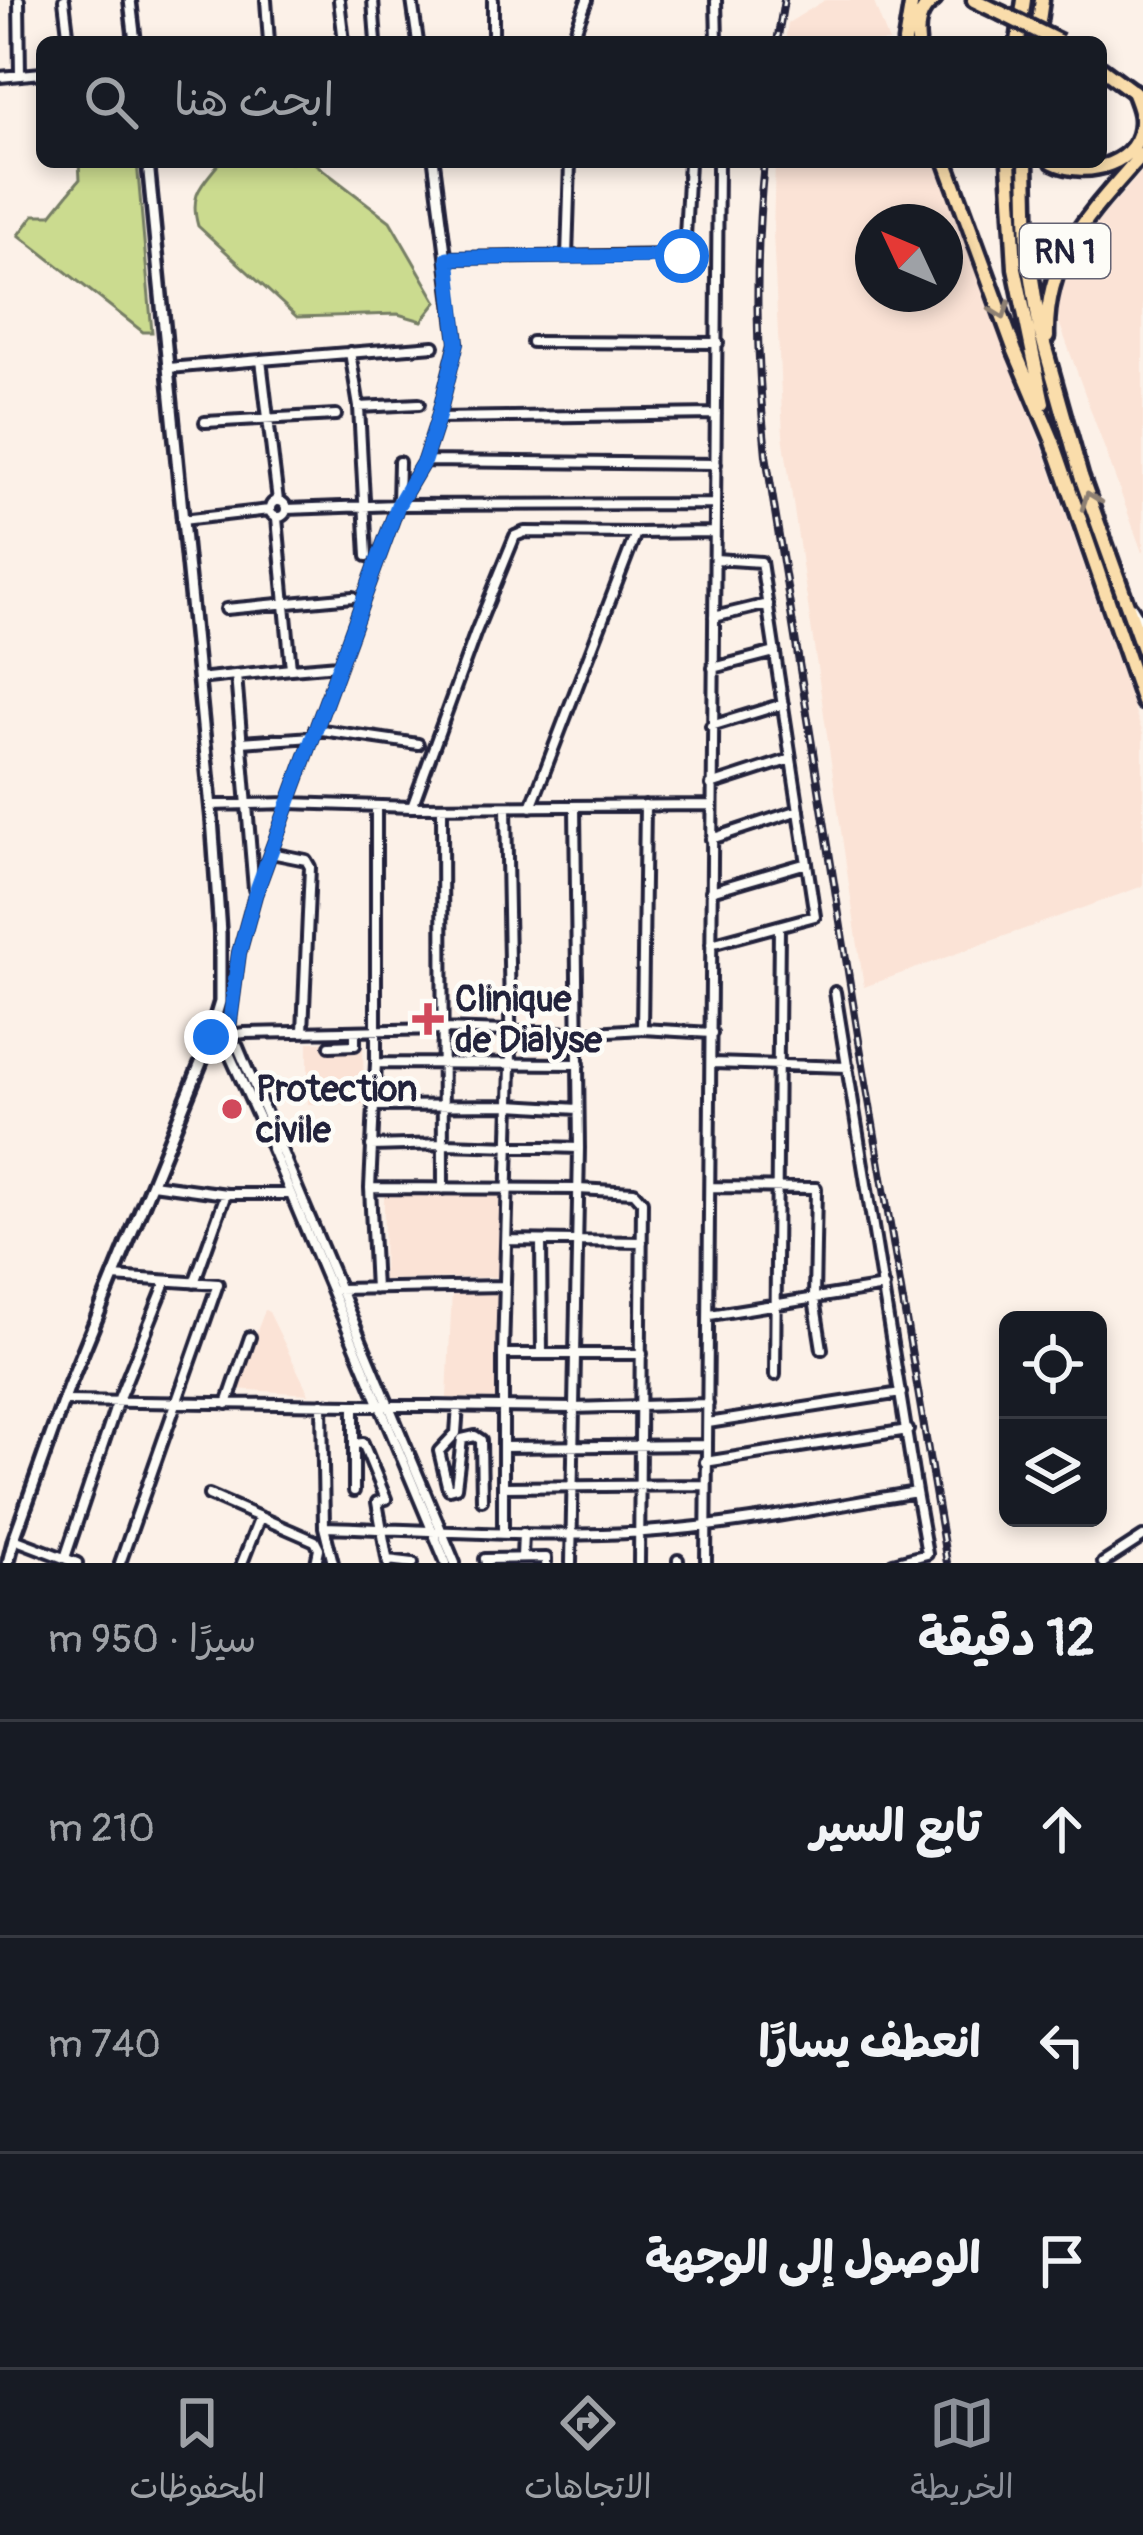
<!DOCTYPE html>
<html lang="ar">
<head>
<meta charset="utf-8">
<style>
	:root { --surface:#171b24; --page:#20242c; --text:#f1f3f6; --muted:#9ea1a6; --line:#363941; --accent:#8c9099 }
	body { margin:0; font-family:Pangolin,"Playpen Sans Arabic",sans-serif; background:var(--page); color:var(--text); direction:rtl }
	.controls { position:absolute; right:36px; bottom:36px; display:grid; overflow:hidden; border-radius:18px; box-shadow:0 6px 18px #0003 }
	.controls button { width:108px; height:108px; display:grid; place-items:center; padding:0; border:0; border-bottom:3px solid var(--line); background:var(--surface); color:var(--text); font:60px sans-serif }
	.compass { position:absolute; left:855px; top:204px; width:108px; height:108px; border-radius:50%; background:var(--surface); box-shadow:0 6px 18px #0003; rotate:314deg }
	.stop { position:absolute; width:36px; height:36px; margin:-27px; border:9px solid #1a73e8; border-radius:50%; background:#fff }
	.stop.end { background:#1a73e8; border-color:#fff; box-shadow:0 3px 12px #0008 }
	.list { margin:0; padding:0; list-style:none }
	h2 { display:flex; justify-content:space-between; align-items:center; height:156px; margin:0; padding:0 48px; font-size:51px }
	h2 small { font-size:39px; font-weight:400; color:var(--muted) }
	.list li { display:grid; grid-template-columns:78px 1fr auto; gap:36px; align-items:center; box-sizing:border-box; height:216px; padding:0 48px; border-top:3px solid var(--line) }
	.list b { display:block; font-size:45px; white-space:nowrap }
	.list em { font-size:39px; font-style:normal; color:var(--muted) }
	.icon { flex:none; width:66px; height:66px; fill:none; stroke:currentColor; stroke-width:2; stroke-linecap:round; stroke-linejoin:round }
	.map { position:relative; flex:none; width:1143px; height:1563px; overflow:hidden; direction:ltr }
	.search { position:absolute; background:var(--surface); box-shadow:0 6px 18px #0003; left:36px; right:36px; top:36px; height:132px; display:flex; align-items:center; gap:30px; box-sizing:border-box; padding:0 42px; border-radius:18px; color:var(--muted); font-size:45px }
	.sheet { height:804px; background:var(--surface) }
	nav { display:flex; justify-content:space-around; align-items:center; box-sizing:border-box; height:168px; border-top:3px solid var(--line); background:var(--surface); font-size:33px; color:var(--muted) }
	nav a { display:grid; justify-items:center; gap:6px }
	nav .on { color:var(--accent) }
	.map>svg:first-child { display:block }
</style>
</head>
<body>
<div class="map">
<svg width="1143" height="1563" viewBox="0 0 1143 1563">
	<rect width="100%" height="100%" fill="#fcf1e8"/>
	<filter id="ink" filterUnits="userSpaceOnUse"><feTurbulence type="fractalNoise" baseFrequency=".00833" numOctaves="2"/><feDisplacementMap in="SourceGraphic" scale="24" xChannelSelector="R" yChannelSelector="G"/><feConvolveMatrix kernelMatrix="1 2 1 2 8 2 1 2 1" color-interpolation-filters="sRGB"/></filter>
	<g filter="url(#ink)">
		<path fill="#fbe3d6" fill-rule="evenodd" d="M 825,0 L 873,0 L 889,42 L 785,42 L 788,23 Z
			M 775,162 L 935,162 L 1043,448 L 1143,734 L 1143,886 L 864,987 L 783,435 L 773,233 ZM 873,222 L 945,222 L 945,294 L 873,294 Z
			M 1143,170 L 1143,555 L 1059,322 L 1058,306 L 1072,257 L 1099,220 Z
			M 363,1041 L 364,1104 L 308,1104 L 308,1042 Z
			M 409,1190 L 503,1192 L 504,1277 L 383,1280 L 384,1196 L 408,1196 Z
			M 501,1289 L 501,1375 L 496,1375 L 495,1399 L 447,1398 L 452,1290 Z
			M 265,1310 L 269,1312 L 309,1394 L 235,1389 Z"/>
		<path fill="#cbdb8f" stroke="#767e65" stroke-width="3" d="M 79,162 L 137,162 L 152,332 L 143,332 L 19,235 L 34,215 L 51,215 L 80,179 Z
			M 220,162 L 313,162 L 390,221 L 437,302 L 422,321 L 398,314 L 297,317 L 198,226 C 189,194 201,186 220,162 Z"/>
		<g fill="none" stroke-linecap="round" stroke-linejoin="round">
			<g stroke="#22223b" stroke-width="16">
				<path id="minor" d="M 19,0 L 20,75
					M 64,0 L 69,42
					M 266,0 L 269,42
					M 339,0 L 344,42
					M 373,0 L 376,42
					M 412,0 L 418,42
					M 716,0 L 717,42
					M 493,42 L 493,0
					M 571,42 L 587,0
					M 0,77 L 42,73
					M 567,257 L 570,162
					M 447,258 L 684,255 L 689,162
					M 532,342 L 718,343
					M 350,352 L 359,407 L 367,556
					M 169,368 L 261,360
					M 359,407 L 419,404
					M 438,418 L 716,414
					M 205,422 L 336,415
					M 424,461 L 716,464
					M270 509a8 8 0 1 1 16 0a8 8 0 1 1-16 0Z
					M 278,501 L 261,360 L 434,346
					M 398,503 L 399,462
					M 286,509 L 398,505 L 714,504
					M 182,520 L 269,510
					M 636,533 L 714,532
					M 1132,607 L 1143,625
					M 226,609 L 353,597
					M 714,617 L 768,604
					M 713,668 L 775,652
					M 291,669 L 338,665
					M 236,675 L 254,889
					M 198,679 L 291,669 L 277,518
					M 711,726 L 783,704
					M 315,729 L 418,744
					M 242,742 L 312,737
					M 711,785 L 791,759
					M 210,805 L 289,803 L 412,807 L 710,805
					M 376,806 L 376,1063 L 370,1188 L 578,1189 L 634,1192 L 642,1201 L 639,1563
					M 412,807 L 475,634 L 515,536 L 525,532 L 636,533 L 531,807
					M 442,807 L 443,1189
					M 711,839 L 799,810
					M 271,853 L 306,860 L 310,867 L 303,1032
					M 711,891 L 807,863
					M 711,944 L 815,916 L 761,562 L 715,559
					M 642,1029 L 645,805
					M 228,1036 L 239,953 L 255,895 L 398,505 L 424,461 L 438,418 L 457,342 L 434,162
					M 211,1037 L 245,1033 L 442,1029 L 578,1033 L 642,1029 L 712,1033
					M 330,1046 L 355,1045 L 355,1032
					M 376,1063 L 579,1064
					M 712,1063 L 848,1067
					M 373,1106 L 510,1105 L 578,1109
					M 371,1146 L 444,1144 L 579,1148
					M 152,1184 L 226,1194 L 290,1194
					M 711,1187 L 816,1188 L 814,1299 L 822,1349
					M 370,1188 L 375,1289
					M 507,1240 L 642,1242
					M 541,1241 L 542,1354
					M 113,1277 L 218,1284 L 120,1563
					M 194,1283 L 226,1194
					M 338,1289 L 505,1286
					M 710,1315 L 884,1287
					M 503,1354 L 642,1354
					M 775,1375 L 779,926
					M 64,1401 L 573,1408 L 708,1404
					M 227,1404 L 250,1337
					M 322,1404 L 324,1527
					M 354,1405 L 354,1491
					M 458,1406 L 456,1433 L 439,1451 L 447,1485 L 449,1489 L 456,1487 L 462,1439 L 475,1436 L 481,1440 L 482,1500
					M 708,1423 L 901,1393
					M 354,1444 L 363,1443 L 386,1499 L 377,1502 L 388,1563
					M 503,1447 L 707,1445
					M 705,1462 L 908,1430
					M 503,1487 L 704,1485
					M 209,1495 L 315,1541 L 319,1549 L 316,1563
					M 503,1533 L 503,1354 L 511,1066 L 506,807
					M 14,1539 L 77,1563
					M 65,1558 L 117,1403 L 166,1282
					M 522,1558 L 523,1533
					M 388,1560 L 413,1563
					M 242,1563 L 260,1517
					M 333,1563 L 324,1527 C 431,1530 538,1539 644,1532 C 736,1526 826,1507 916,1492 L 835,992
					M 446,1563 L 264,1130 L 228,1051 L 228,1036 L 238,1047 L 455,1563
					M 486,1563 L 485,1559 L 546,1558 L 546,1563
					M 571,1563 L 579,1148 L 575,807
					M 678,1563 L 678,1560
					M 706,1563 L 718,162
					M 893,1563 L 927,1554 L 916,1492
					M 1103,1563 L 1143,1537"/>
			</g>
			<g stroke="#22223b" stroke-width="18">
				<path id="tertiary" d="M 130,0 L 135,42
					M 8,1563 L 14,1539 L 68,1388 L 203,1058 L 220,1002 L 220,933 L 212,818 L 148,162"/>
			</g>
			<g stroke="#22223b" stroke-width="21">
				<path id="primary" d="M 974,0 L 1001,13
					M 1101,68 L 1143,99"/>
			</g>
			<g stroke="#22223b" stroke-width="21">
				<path id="trunk" d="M 905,42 L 912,0
					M 918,42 C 916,25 919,10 934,0
					M 1018,42 L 1024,0
					M 1036,42 L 1042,0
					M 946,162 L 1015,351 L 1052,439 L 1143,702
					M 1009,162 L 1015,268 L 1043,403
					M 1026,162 L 1028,253 L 1040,330 L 1081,476 L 1143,649
					M 1053,162 C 1086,179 1143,164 1141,119 C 1141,110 1136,100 1133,91
					M 1047,337 C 1045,254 1092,212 1143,153"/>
			</g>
			<use href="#minor" stroke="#fdfcf7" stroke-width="8"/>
			<use href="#tertiary" stroke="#fdfcf7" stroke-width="9"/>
			<use href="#primary" stroke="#faddab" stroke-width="12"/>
			<use href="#trunk" stroke="#faddab" stroke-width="12"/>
			<g stroke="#22223b" stroke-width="8">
				<path id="rail" d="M 777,42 L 784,0
					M 764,162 C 754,263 756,355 766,455 L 860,1047 L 947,1563"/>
			</g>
			<use href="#rail" stroke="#fdfcf7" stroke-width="3" stroke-dasharray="9" stroke-linecap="butt"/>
			<g stroke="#22223b" stroke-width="21" stroke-linecap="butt">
				<path id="primary-bridge" d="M 1001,13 L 1060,42"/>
			</g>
			<use href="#primary-bridge" stroke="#faddab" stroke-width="12"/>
		</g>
		<defs><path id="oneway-chevron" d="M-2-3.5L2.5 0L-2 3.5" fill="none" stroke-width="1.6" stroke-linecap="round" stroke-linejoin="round" transform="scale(3)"/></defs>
		<g stroke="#8e8073">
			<use href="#oneway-chevron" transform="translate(1001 311) rotate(70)"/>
			<use href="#oneway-chevron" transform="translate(1090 500) rotate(-110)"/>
		</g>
	</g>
	<g fill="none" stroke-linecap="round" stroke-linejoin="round" filter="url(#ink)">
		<path stroke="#1a73e8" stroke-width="15" d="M 211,1037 L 228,1036 L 239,953 L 255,895 L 398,505 L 424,461 L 438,418 L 457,343 L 448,258 L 682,256"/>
	</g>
	<g fill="#d1495b" stroke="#fdfcf7" stroke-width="4.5">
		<path d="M422 1001h12v12h12v12h-12v12h-12v-12h-12v-12h12z"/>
		<circle cx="232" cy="1109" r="12"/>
	</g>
	<g text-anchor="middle" stroke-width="9" stroke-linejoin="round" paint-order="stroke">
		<rect fill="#fdfcf7" stroke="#646373" stroke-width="3" x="1020" y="224" width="90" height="54" rx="9"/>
		<g font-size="33" font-weight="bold" fill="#22223b">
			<text x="1065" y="263">RN 1</text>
		</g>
		<g font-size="36" font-weight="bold" fill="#22223b" stroke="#fdfcf7" text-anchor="start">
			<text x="455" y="1011">Clinique<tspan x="455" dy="41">de Dialyse</tspan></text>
			<text x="256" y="1101">Protection<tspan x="256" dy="41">civile</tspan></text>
		</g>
	</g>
</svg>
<div class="controls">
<button><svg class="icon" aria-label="locate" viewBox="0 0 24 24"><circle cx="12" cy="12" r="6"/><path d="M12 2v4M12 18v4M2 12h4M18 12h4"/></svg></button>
<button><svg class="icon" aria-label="layers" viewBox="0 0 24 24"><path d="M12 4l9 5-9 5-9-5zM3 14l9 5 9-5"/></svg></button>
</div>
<svg class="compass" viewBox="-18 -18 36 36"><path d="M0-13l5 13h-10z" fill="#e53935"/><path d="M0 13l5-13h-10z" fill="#9ea1a6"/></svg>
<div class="stop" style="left:682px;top:256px"></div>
<div class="stop end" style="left:211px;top:1037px"></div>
<div class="search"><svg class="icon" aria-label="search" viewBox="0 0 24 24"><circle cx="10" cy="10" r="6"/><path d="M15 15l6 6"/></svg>ابحث هنا</div>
</div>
<section class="sheet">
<h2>12 دقيقة<small>سيرًا · 950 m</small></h2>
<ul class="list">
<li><svg class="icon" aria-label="ahead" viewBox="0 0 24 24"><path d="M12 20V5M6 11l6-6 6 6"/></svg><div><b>تابع السير</b></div><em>210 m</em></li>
<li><svg class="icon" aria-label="left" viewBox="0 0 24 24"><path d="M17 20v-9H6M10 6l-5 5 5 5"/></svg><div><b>انعطف يسارًا</b></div><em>740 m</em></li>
<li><svg class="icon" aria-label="arrive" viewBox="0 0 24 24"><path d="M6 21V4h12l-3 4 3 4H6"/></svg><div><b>الوصول إلى الوجهة</b></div></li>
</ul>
</section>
<nav>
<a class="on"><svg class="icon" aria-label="map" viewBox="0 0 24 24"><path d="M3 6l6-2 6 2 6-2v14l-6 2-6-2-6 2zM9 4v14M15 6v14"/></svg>الخريطة</a>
<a><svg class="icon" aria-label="directions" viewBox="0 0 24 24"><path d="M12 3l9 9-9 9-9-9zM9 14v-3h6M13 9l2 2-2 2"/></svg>الاتجاهات</a>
<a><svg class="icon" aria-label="saved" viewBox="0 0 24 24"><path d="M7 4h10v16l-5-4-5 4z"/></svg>المحفوظات</a>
</nav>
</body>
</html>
